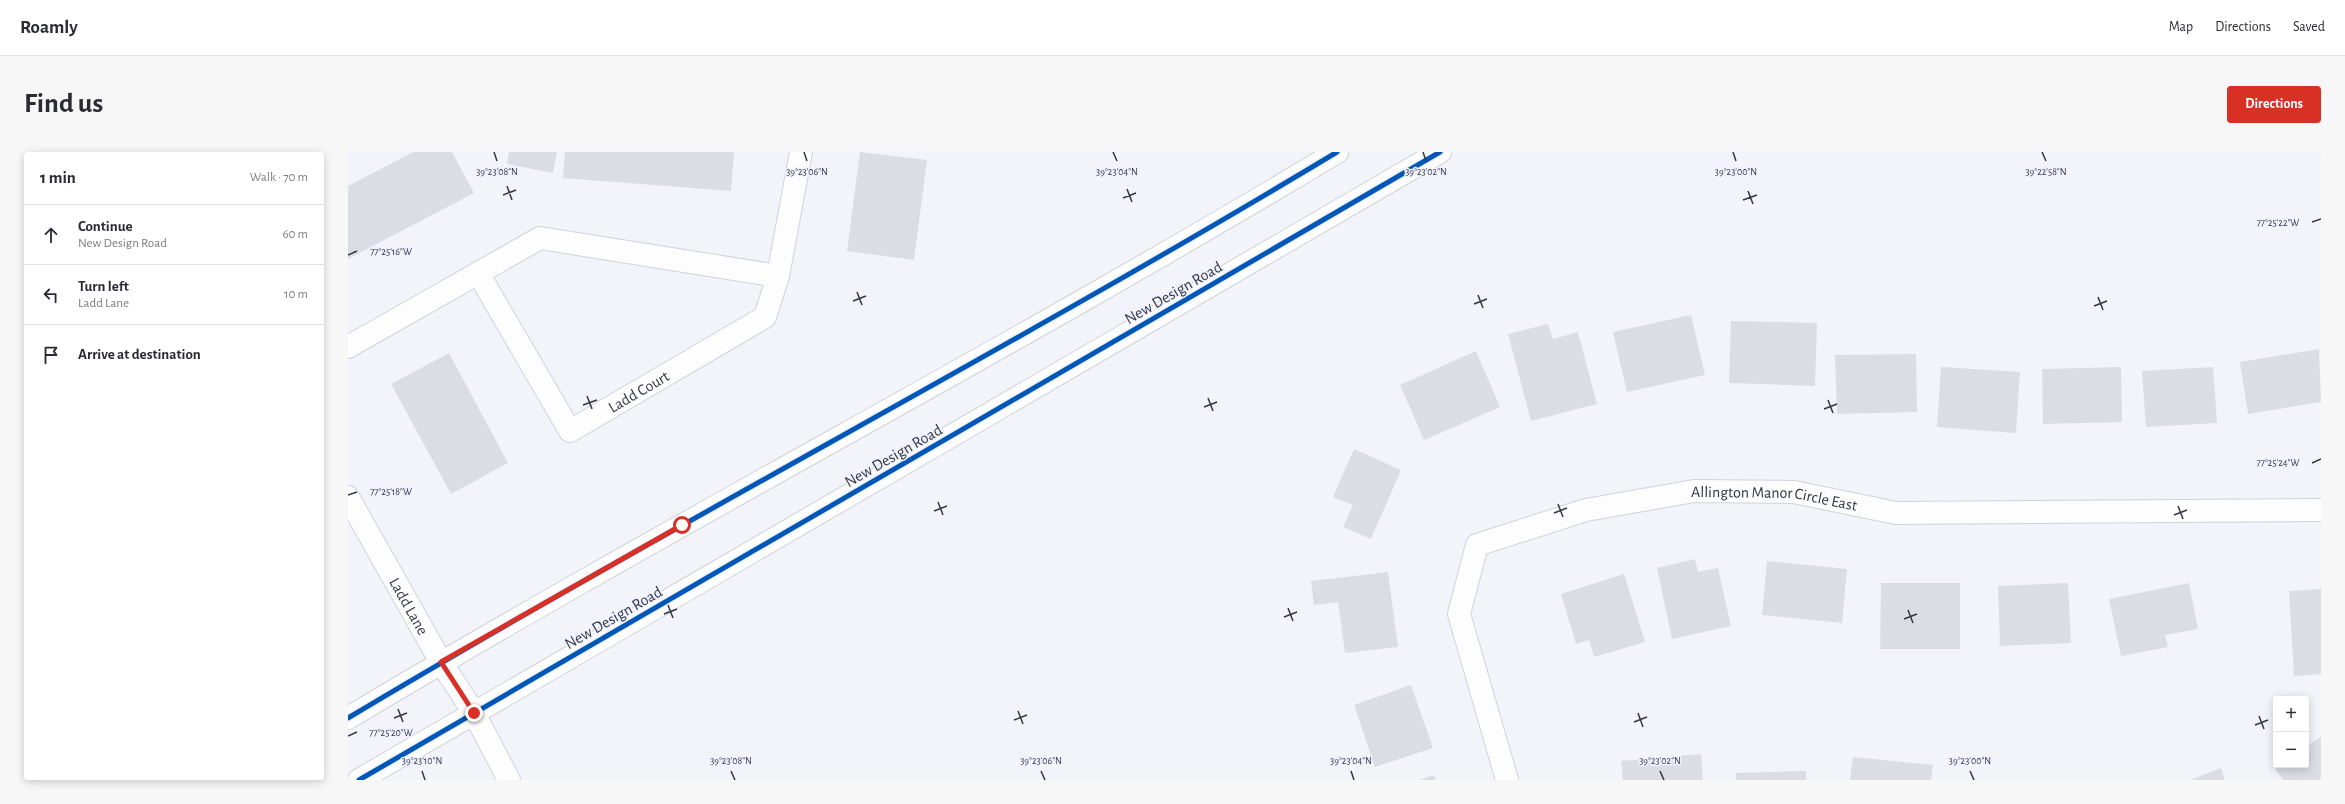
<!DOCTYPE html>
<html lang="en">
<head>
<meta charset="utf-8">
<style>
	:root { --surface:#fff; --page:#f7f7f7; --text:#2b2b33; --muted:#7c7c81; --line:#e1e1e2; --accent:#d93025 }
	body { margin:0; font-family:"Alegreya Sans",sans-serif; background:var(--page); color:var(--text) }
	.controls { position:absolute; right:12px; bottom:12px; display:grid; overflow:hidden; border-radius:4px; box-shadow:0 2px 10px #0003 }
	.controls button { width:36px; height:36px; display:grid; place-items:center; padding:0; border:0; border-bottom:1px solid var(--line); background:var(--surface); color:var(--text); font:20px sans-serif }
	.stop { position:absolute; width:12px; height:12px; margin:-9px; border:3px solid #d93025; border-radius:50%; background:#fff }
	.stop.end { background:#d93025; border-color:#fff; box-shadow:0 1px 4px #0008 }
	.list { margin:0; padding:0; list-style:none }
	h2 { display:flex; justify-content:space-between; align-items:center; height:52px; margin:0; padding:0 16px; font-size:17px }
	h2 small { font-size:13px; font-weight:400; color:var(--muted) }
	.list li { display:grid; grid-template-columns:26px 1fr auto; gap:12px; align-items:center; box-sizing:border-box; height:60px; padding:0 16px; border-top:1px solid var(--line) }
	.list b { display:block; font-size:15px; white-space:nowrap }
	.list p { margin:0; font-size:13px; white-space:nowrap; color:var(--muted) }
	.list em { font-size:13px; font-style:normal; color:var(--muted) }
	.icon { flex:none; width:22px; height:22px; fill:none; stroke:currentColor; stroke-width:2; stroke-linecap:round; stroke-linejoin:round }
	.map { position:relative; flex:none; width:1973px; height:628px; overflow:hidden; border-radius:4px }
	header { display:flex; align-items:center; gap:24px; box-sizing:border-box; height:56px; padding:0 20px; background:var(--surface); border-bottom:1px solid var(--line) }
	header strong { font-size:19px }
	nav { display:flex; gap:22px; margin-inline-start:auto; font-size:14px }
	.intro { display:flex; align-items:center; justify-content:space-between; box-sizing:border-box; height:96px; padding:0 24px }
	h1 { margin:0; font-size:28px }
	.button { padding:10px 18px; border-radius:4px; background:var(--accent); color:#fff; font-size:14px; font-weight:700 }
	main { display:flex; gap:24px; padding:0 24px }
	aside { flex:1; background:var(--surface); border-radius:4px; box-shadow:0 2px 10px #0003 }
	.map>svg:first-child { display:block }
</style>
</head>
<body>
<header>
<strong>Roamly</strong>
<nav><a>Map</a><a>Directions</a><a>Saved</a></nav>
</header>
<div class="intro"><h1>Find us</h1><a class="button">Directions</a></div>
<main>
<aside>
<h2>1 min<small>Walk · 70 m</small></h2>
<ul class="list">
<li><svg class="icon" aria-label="ahead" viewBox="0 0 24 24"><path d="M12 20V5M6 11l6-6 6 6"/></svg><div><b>Continue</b><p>New Design Road</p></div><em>60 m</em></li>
<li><svg class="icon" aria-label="left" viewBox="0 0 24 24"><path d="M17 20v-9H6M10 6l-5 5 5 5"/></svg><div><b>Turn left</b><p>Ladd Lane</p></div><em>10 m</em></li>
<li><svg class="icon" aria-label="arrive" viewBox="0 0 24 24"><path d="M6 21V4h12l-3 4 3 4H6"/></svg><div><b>Arrive at destination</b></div></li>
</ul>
</aside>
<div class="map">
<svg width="1973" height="628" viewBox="0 0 1973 628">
	<rect width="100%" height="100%" fill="#f2f4fa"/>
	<path fill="#dbdde5" d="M 65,0 L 104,0 L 126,41 L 0,107 L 0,34 Z
		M 161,0 L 209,0 L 205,21 L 159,12 Z
		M 217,0 L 386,0 L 383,39 L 215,26 Z
		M 512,0 L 579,8 L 566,108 L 499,99 Z
		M 1343,163 L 1357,223 L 1279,240 L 1265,180 Z
		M 1383,169 L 1469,171 L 1467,234 L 1381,231 Z
		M 1200,172 L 1205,187 L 1230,180 L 1249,252 L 1183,269 L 1160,182 Z
		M 1971,197 L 1973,250 L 1900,262 L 1892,210 Z
		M 1128,199 L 1152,255 L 1076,288 L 1052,233 Z
		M 101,201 L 160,311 L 103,342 L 43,232 Z
		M 1568,202 L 1569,260 L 1489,262 L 1487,203 Z
		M 1593,215 L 1672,220 L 1668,281 L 1589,275 Z
		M 1773,215 L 1774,270 L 1695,272 L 1694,217 Z
		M 1865,215 L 1869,271 L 1798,275 L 1794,219 Z
		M 1006,297 L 1053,318 L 1023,387 L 995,375 L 1005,353 L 985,345 Z
		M 1347,407 L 1350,420 L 1370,416 L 1383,474 L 1324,487 L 1309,416 Z
		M 1419,409 L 1499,417 L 1494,471 L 1414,463 Z
		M 1040,420 L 1050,495 L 997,501 L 990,450 L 966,453 L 963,429 Z
		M 1276,422 L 1297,490 L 1246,505 L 1241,488 L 1228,492 L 1213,442 Z
		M 1533,431 L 1612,431 L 1612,497 L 1532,497 Z
		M 1720,431 L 1723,491 L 1652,494 L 1650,434 Z
		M 1841,431 L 1850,477 L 1817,483 L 1820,495 L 1773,504 L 1761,447 Z
		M 1973,437 L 1973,522 L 1946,524 L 1941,439 Z
		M 1063,533 L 1085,596 L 1027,615 L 1006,553 Z
		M 1973,585 L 1973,628 L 1935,628 L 1927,616 L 1931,613 L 1958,613 L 1958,595 Z
		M 1353,602 L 1355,628 L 1275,628 L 1273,609 Z
		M 1505,605 L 1585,613 L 1583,628 L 1502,628 Z
		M 1873,616 L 1877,628 L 1842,628 Z
		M 1458,619 L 1458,628 L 1388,628 L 1388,621 Z
		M 1086,623 L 1088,628 L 1071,628 Z"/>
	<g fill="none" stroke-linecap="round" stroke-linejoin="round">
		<g stroke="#d0d2db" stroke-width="24">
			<g id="minor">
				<path id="s1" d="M 130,121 L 222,279 L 417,165 L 430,124 L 453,0"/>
				<path d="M 0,195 L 192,86 L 430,124"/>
				<path id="s2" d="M 0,345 L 93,510 L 126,561 L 161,628"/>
				<path id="s3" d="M 1159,628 L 1111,462 L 1129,393 L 1238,358 L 1346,339 L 1446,340 L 1548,361 L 1973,358"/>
			</g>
		</g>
		<g stroke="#d0d2db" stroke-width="24">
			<path id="major" d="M 0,566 C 326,371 664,196 989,0
				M 11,628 L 1092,0"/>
		</g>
		<use href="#minor" stroke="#fdfdfe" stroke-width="22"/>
		<use href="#major" stroke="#fdfdfe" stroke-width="22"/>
		<g stroke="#eff2fd" stroke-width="8">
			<path id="cycleway" d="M 0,566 C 326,371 664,196 989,0
				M 11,628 L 1092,0"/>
		</g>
		<use href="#cycleway" stroke="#0057b8" stroke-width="5"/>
	</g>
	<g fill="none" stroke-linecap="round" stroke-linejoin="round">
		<path stroke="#d93025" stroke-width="5" d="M 126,561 L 93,510 L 334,373"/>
	</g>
	<path fill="none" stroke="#343641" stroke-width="1.5" d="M 146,0 L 149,9M 456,0 L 459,9M 765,0 L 769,9M 1075,0 L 1078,9M 1385,0 L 1388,9M 1694,0 L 1698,9M 159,34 L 164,48M 779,37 L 784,50M 1400,39 L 1405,52M 155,43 L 168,38M 775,46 L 788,41M 1395,48 L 1409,43M 1964,70 L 1973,67M 0,103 L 9,99M 509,140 L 514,153M 1130,143 L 1135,156M 1750,145 L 1755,158M 505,149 L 518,144M 1126,152 L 1139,147M 1746,154 L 1759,149M 239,244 L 244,257M 860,246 L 865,259M 1480,248 L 1485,261M 235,253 L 249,248M 856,255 L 869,250M 1476,257 L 1489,252M 1964,311 L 1973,307M 0,343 L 9,340M 590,350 L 595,363M 1210,352 L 1215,365M 1830,354 L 1835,367M 586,359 L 599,354M 1206,361 L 1219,356M 1826,363 L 1839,358M 320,453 L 325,466M 940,456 L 945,469M 1560,458 L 1565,471M 316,462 L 329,457M 936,465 L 949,460M 1556,467 L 1569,462M 50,557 L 55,570M 670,559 L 675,572M 1290,561 L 1295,575M 1911,564 L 1916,577M 46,566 L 59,561M 666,568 L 679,563M 1286,570 L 1299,565M 1907,573 L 1920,568M 0,584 L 9,580M 74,619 L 77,628M 383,619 L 387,628M 693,619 L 697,628M 1003,619 L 1006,628M 1312,619 L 1316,628M 1622,619 L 1626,628"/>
	<g text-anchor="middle" stroke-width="3" stroke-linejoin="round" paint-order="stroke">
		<g font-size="16" fill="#343641" stroke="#eff2fd">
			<text transform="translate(825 140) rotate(-30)" y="6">New Design Road</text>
			<text dy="6" stroke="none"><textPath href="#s1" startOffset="262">Ladd Court</textPath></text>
			<text transform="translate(545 303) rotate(-30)" y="6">New Design Road</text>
			<text dy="6" stroke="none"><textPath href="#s3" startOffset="549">Allington Manor Circle East</textPath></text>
			<text dy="6" stroke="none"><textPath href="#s2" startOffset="125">Ladd Lane</textPath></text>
			<text transform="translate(265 465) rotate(-30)" y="6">New Design Road</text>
		</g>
	</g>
	<g font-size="10" text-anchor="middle" fill="#343641" stroke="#eff2fd" stroke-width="3" stroke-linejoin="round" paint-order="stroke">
		<text x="149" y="23">39°23'08"N</text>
		<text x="459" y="23">39°23'06"N</text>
		<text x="769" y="23">39°23'04"N</text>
		<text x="1078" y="23">39°23'02"N</text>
		<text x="1698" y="23">39°22'58"N</text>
		<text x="1388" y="23">39°23'00"N</text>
		<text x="1930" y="74">77°25'22"W</text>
		<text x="43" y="103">77°25'16"W</text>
		<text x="1930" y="314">77°25'24"W</text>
		<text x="43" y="343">77°25'18"W</text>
		<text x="43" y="584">77°25'20"W</text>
		<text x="74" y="612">39°23'10"N</text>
		<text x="383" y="612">39°23'08"N</text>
		<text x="693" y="612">39°23'06"N</text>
		<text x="1003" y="612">39°23'04"N</text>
		<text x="1312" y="612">39°23'02"N</text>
		<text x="1622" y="612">39°23'00"N</text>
	</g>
</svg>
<div class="controls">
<button>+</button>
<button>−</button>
</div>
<div class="stop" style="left:334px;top:373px"></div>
<div class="stop end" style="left:126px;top:561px"></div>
</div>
</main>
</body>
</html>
